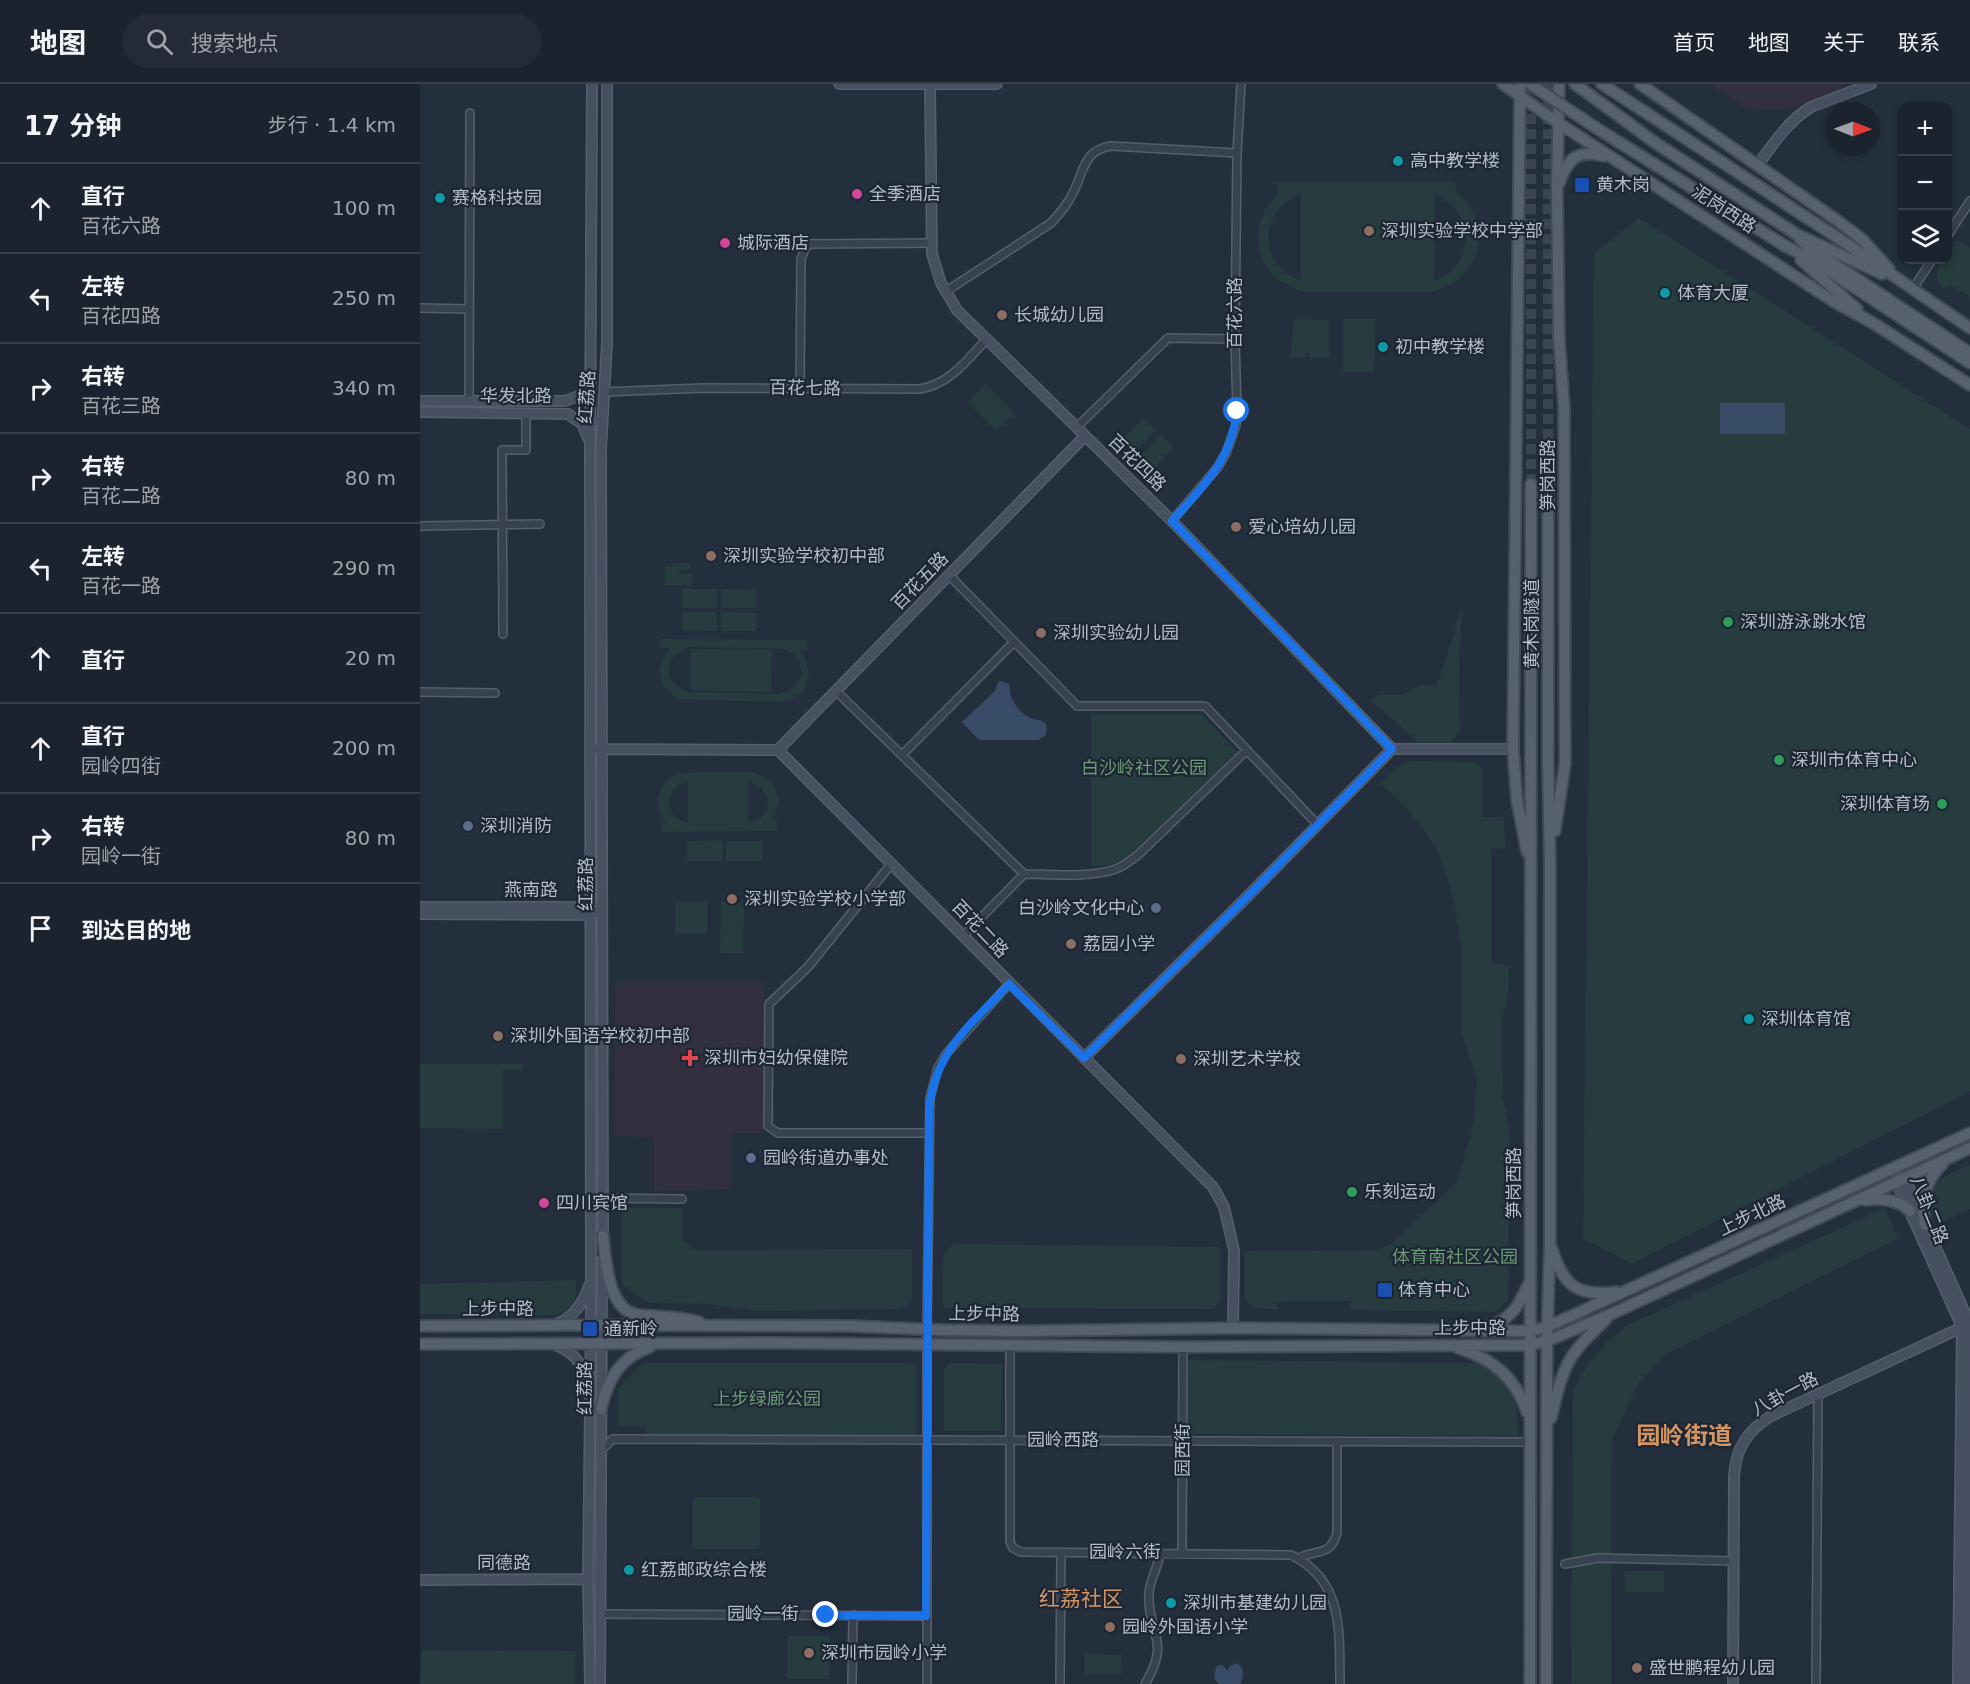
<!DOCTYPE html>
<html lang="zh">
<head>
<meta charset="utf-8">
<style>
	:root { --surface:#1b232e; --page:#242b36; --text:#f1f3f6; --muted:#a0a4aa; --line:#39404a }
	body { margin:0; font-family:"DejaVu Sans","Noto Sans SC",sans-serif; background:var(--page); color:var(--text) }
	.controls { position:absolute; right:18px; top:18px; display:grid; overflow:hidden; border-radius:12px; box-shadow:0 3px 9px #0003 }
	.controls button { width:54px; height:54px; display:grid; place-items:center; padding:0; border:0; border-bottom:2px solid var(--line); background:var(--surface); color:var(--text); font:30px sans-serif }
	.compass { position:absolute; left:1406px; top:18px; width:54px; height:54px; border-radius:50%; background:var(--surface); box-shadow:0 3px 9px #0003; rotate:91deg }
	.stop { position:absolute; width:18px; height:18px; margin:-14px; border:4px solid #1a73e8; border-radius:50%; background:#fff }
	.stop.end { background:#1a73e8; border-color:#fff; box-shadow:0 2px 6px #0008 }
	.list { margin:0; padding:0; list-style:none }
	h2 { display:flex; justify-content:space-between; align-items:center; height:78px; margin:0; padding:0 24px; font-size:26px }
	h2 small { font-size:20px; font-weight:400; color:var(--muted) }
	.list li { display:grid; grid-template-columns:39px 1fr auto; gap:18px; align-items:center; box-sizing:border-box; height:90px; padding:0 24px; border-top:2px solid var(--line) }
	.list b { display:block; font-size:22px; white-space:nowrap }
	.list p { margin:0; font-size:20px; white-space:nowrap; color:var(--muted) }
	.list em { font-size:20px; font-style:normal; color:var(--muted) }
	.icon { flex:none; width:33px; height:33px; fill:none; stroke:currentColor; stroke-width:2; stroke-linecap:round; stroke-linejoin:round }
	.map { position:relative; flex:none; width:1550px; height:1600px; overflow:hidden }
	header { display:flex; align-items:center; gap:36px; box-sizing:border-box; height:84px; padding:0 30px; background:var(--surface); border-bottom:2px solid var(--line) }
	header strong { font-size:28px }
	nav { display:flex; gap:33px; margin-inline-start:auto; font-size:21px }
	.search { width:420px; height:54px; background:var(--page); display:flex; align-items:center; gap:15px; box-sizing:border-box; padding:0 21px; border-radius:33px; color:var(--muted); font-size:22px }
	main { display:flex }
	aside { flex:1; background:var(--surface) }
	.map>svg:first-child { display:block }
</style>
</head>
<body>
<header>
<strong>地图</strong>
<div class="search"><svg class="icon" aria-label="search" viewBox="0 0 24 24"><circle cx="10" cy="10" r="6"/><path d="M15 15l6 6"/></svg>搜索地点</div>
<nav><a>首页</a><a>地图</a><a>关于</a><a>联系</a></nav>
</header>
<main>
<aside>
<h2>17 分钟<small>步行 · 1.4 km</small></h2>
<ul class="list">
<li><svg class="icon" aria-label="ahead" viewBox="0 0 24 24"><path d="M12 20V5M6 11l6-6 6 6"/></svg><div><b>直行</b><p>百花六路</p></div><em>100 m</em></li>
<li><svg class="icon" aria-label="left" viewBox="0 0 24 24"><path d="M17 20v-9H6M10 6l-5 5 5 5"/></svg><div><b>左转</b><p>百花四路</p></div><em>250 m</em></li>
<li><svg class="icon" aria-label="right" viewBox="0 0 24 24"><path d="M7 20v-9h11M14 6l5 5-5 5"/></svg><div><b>右转</b><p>百花三路</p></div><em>340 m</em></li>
<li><svg class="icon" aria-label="right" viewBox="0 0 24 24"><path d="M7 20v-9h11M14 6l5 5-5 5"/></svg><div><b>右转</b><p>百花二路</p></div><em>80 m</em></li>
<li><svg class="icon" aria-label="left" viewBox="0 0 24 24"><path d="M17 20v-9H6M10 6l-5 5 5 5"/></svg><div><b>左转</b><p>百花一路</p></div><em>290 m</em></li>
<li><svg class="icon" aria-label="ahead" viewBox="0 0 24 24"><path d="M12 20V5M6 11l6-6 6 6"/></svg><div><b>直行</b></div><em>20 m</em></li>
<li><svg class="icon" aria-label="ahead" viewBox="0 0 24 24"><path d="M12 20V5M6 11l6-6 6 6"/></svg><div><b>直行</b><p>园岭四街</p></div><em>200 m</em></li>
<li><svg class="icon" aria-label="right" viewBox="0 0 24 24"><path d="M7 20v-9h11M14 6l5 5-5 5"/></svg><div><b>右转</b><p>园岭一街</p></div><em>80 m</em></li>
<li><svg class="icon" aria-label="arrive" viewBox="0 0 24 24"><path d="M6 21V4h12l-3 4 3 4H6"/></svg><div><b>到达目的地</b></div></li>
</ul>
</aside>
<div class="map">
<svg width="1550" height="1600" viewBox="0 0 1550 1600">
	<rect width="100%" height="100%" fill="#242f3e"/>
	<path fill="#32303f" d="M 1290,0 L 1426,0 L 1425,3 L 1368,25 L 1328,26 Z
		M 195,899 L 344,899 L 344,1049 L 312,1049 L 312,1097 L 308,1105 L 234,1107 L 234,1053 L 195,1052 Z"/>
	<path fill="#263c3f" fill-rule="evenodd" d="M 858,98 L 1035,98 L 1036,108 C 1077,142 1061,198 1009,208 L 886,208 C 837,197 821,145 858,110 ZM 881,110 L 881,197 C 838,182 838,124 881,110 ZM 1015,111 C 1056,126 1056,183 1014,197 Z
		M 1219,134 L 1550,345 L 1550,1007 L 1212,1180 L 1163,1155 L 1174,169 Z
		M 1537,156 L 1550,164 L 1550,213 L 1530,201 L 1524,204 C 1514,194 1516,187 1523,176 L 1528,176 L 1528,169 Z
		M 874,235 L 909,236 L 909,274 L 890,274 L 890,269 L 886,269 L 885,274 L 870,274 Z
		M 923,235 L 955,235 L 954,288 L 923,288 Z
		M 565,300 L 594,329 L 576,347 L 548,318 Z
		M 723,334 L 736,346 L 715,368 L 702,356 Z
		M 741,350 L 754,363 L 733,385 L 720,372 Z
		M 253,479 L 270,479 L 270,486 L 260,486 L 259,490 L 272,490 L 272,501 L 245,501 L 245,482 L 252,483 Z
		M 262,505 L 298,505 L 297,524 L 262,524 Z
		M 301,505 L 336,506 L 336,524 L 301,524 Z
		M 1042,523 L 1039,582 L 1040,648 L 1031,658 L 998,658 L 951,616 L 959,611 L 983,611 L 999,601 L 1017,602 Z
		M 262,528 L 297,528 L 297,547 L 262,546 Z
		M 301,528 L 336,529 L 336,547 L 301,547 Z
		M 240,555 L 387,556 L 387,566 L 379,566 C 396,587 390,612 363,618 L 257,615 C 237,601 235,583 250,564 L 240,564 ZM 270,563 L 365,565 C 391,578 385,607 355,610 L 270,608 C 241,600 241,572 270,563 Z
		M 270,565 L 352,566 L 351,608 L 270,606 Z
		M 671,630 L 781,630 L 817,668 L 711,771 L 688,781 L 671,782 Z
		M 985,677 L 1055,678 L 1062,685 L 1062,733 L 1083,733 L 1086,764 L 1071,765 L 1071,878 L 1081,879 L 1089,885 L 1089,905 L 1082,934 L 1082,976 L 1083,1015 L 1090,1050 L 1088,1217 L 1076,1228 L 931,1226 L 931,1217 L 858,1218 L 857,1225 L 834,1224 L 825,1216 L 825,1167 L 957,1166 L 970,1161 L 1037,1098 L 1053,1042 L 1057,996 L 1042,948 L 1041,862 L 1035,822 L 1024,784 L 1017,767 L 1002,743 L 982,719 L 960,699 Z
		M 262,689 C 280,689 323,685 338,690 C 347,693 354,700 357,709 C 360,719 357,728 351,736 L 357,737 L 357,747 L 242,748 L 242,739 L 246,738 C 230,720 239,695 262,689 ZM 267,698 L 268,698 L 268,738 L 267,739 C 243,733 243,703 267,698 ZM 328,698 L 340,702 L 348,715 C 348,728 341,738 328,738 Z
		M 303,756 L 303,777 L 267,777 L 267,757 Z
		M 306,757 L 342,757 L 342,777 L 306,777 Z
		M 255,818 L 287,818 L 287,850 L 255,850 Z
		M 301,818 L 324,819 L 323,869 L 300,869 Z
		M 0,980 L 102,980 L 102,986 L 83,986 L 83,1045 L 0,1044 Z
		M 1550,1081 L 1550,1125 L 1518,1140 C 1515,1134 1511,1128 1510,1122 C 1504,1097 1533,1088 1550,1081 Z
		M 202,1124 L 262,1124 L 262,1156 L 276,1166 L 492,1165 L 492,1216 L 488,1221 L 480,1225 L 335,1227 L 292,1220 L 229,1219 L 204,1202 L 201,1195 Z
		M 1465,1124 L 1478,1155 L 1246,1270 L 1218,1300 L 1192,1356 L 1191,1600 L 1151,1600 L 1153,1310 C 1163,1281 1183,1261 1206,1242 Z
		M 534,1160 L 800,1163 L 800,1217 L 794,1225 L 525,1224 L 522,1218 L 523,1170 Z
		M 156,1196 C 156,1216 156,1222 137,1231 L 0,1230 L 0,1200 Z
		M 768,1276 L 1058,1279 C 1091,1299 1099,1314 1098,1352 L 767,1350 Z
		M 228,1279 L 490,1279 L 496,1284 L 496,1352 L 226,1351 L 225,1342 L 198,1342 L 198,1304 L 222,1280 Z
		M 529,1279 L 582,1280 L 581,1347 L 524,1347 L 524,1285 Z
		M 275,1413 L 337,1413 L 340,1416 L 340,1461 L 336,1465 L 276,1465 L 273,1461 L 273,1416 Z
		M 1205,1487 L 1244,1487 L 1244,1508 L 1205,1508 Z
		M 367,1552 L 410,1552 L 410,1595 L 367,1595 Z
		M 2,1566 L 155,1567 L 155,1600 L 0,1600 Z
		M 665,1570 L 702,1571 L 701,1590 L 665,1590 Z"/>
	<path fill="#394c67" d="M 1300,319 L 1365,319 L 1365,350 L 1300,350 Z
		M 581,597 L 589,600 C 590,603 590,607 590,610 C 594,623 607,636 620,636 L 626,640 L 627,647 L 625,652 L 618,656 L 559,656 L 542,638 L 575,607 L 578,598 Z
		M 817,1579 C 825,1585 824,1592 820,1600 L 799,1600 L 794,1594 L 796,1583 L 800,1581 L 804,1582 L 807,1587 L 810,1582 Z"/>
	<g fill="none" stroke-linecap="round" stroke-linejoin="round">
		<path stroke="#3a4453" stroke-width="10" stroke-dasharray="10 5" stroke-linecap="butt" d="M 1128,0 L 1128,400
			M 1111,400 L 1111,0"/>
		<g stroke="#565f6c" stroke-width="10">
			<path id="street" d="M 1528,151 L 1550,117
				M 1492,206 L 1512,176
				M 525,208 L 631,139 C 640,129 648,120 654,107 C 664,86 664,66 691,62 L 817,69
				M 0,224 L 49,225
				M 380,304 L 381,175 L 386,162 L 391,160 L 511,159
				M 184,308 L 283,304 L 500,305 C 530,300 547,276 567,255
				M 49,317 L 50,29
				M 657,343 L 748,254 L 815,255
				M 752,437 L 798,383 L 806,369 L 816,341 L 817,327 L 815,255 L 817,69 L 821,0
				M 0,442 L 120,440
				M 529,491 L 657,622 L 785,622 L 897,740
				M 83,550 L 82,366 L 106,366 L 106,329
				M 416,607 L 604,790 C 633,790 665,794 693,786 C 703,783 710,777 718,771 L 827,666
				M 0,608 L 75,609
				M 482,671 L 594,558
				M 472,779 L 388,883 L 349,920 L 348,1042 L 358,1049 L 508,1049
				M 543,852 L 604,790
				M 183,1114 L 262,1115
				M 590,1262 L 590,1458 L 593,1464 L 601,1468 L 871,1471 C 925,1497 919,1549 920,1600
				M 181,1366 L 193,1355 L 1110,1358
				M 762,1468 L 763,1263
				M 879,1474 C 897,1465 910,1473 917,1449 L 917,1357
				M 1145,1480 L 1178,1474 L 1314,1477
				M 180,1530 L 505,1532
				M 432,1600 L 433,1531
				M 507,1600 L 507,1245 L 510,1014 L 518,984 L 526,970 L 589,900
				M 640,1600 L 641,1468
				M 725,1600 C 752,1555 727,1551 729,1509 C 730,1494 739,1483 740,1468
				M 1396,1600 L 1398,1310"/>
		</g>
		<g stroke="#565f6c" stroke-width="12">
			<path id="secondary" d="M 419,0 L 577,0
				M 510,0 L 512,170 L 521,199 L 537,226 L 752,437 L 972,665 L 1093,665
				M 1338,81 C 1353,60 1368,37 1391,23 L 1451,0
				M 0,317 L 145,317 L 161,311 L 170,299
				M 0,328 L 148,330 L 162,340 L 168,354
				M 177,665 L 358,666 L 793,1103 L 804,1123 L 814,1166 L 813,1244
				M 358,666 L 665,352
				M 0,823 L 177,823
				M 0,830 L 171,831 L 177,828
				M 664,974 L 823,817 L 972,665
				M 1475,1083 L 1485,1095 L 1550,1240 L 1547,1600
				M 1476,1092 L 1477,1099 L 1542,1243 L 1538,1600
				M 183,1157 L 181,365 L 187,259 L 187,0
				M 136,1240 C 154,1234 163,1219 169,1202
				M 135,1261 C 153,1267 160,1278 168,1294
				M 0,1496 L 168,1495
				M 170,1600 L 168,1495 L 171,1241 L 170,365 L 172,0
				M 180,1600 L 182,1176
				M 1313,1600 L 1314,1392 C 1316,1364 1327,1347 1351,1332 L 1545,1242"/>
		</g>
		<g stroke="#414a57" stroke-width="14">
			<path id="primary" d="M 1083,0 L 1137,38 L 1413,217 L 1453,239 L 1550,301
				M 1100,0 L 1093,665 L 1097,717 L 1107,768
				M 1155,0 L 1237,60 L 1376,150 L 1462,190
				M 1182,0 L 1424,158 L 1550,244
				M 1220,0 L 1418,137 L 1443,156 L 1469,185
				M 1139,99 C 1149,72 1158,66 1185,72
				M 1380,155 L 1387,162 L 1550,269
				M 1367,163 L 1391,175 L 1550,279
				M 1381,176 L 1437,225
				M 1135,747 L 1145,680 L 1144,323 L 1139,254 L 1137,106 L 1139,0
				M 1445,1116 C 1461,1114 1478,1115 1490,1127
				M 1505,1141 C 1501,1114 1504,1099 1523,1079
				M 183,1152 C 186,1176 187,1227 219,1231 C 240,1233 259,1232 279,1238
				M 1132,1165 C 1143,1202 1158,1213 1197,1208
				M 0,1242 L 171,1241 L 430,1242 L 523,1246 L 606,1247 L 813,1244 L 1110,1247 L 1127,1243 L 1550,1049
				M 1066,1243 C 1090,1237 1099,1222 1108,1201
				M 0,1260 L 357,1259 L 763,1263 L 1110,1261 L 1127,1257 L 1189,1231 L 1550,1064
				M 1038,1264 C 1073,1275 1095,1293 1107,1328
				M 181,1325 C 188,1295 200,1273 230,1263
				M 1131,1334 C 1136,1314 1140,1292 1151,1274 C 1160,1259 1174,1247 1186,1235
				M 1110,1600 L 1111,400
				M 1126,1600 L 1127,1257 L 1130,1159 L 1130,780 L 1128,680 L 1128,400"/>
		</g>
		<use href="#street" stroke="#38414e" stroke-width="7"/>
		<use href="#secondary" stroke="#465061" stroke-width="9"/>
		<use href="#primary" stroke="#56606e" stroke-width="10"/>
		<g stroke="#414a57" stroke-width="14" stroke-linecap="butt">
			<path id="primary-bridge" d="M 1110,0 L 1181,47 L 1367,163"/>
		</g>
		<use href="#primary-bridge" stroke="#56606e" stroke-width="10"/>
	</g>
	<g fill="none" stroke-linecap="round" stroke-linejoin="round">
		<path stroke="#1a73e8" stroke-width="8" d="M 406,1531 L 506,1532 L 509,1026 C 515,966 551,941 589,900 L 664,974 L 823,817 L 972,665 L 752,437 C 783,402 812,376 817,327"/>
	</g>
	<g fill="#0f9aa8" stroke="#1d2633" stroke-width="2">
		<circle cx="978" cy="77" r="6"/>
		<circle cx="20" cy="114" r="6"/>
		<circle cx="1245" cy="209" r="6"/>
		<circle cx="963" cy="263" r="6"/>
		<circle cx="1329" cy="935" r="6"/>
		<circle cx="209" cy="1486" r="6"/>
		<circle cx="751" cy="1519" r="6"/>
	</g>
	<g fill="#1a4fb4" stroke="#1d2633" stroke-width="2">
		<rect x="1154" y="93" width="16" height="16" rx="3"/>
		<rect x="957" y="1198" width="16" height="16" rx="3"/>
		<rect x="162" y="1237" width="16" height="16" rx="3"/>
	</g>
	<g fill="#d1479c" stroke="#1d2633" stroke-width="2">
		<circle cx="437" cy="110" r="6"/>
		<circle cx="305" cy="159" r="6"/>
		<circle cx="124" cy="1119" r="6"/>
	</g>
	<g fill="#8d6e63" stroke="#1d2633" stroke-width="2">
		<circle cx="949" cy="147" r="6"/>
		<circle cx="582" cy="231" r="6"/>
		<circle cx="816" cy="443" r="6"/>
		<circle cx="291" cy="472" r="6"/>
		<circle cx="621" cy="549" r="6"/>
		<circle cx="312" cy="815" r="6"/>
		<circle cx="651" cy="860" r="6"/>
		<circle cx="78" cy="952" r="6"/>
		<circle cx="761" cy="975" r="6"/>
		<circle cx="690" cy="1543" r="6"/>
		<circle cx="389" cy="1569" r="6"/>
		<circle cx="1217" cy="1584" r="6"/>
	</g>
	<g fill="#2e9e5b" stroke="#1d2633" stroke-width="2">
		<circle cx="1308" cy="538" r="6"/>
		<circle cx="1359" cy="676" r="6"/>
		<circle cx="1522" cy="720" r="6"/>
		<circle cx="932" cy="1108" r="6"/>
	</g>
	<g fill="#5c6f8a" stroke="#1d2633" stroke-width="2">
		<circle cx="48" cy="742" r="6"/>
		<circle cx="736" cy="824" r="6"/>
		<circle cx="331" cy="1074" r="6"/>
	</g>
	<path fill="#e0444e" stroke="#1d2633" stroke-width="2" d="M267 965h6v6h6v6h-6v6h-6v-6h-6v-6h6z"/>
	<g text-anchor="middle" stroke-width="4.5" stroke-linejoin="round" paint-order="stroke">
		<g font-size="18" fill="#b4bcc9" stroke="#1d2633" text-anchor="start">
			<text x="990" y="83">高中教学楼</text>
			<text x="1176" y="107">黄木岗</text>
			<text x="449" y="116">全季酒店</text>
			<text x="32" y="120">赛格科技园</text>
			<text x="961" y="153">深圳实验学校中学部</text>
			<text x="317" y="165">城际酒店</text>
			<text x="1257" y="215">体育大厦</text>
			<text x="594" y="237">长城幼儿园</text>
			<text x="975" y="269">初中教学楼</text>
			<text x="828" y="449">爱心培幼儿园</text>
			<text x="303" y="478">深圳实验学校初中部</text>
			<text x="1320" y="544">深圳游泳跳水馆</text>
			<text x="633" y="555">深圳实验幼儿园</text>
			<text x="1371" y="682">深圳市体育中心</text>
			<text x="1510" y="726" text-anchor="end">深圳体育场</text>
			<text x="60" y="748">深圳消防</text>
			<text x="324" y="821">深圳实验学校小学部</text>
			<text x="724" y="830" text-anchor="end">白沙岭文化中心</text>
			<text x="663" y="866">荔园小学</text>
			<text x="1341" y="941">深圳体育馆</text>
			<text x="90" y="958">深圳外国语学校初中部</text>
			<text x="284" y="980">深圳市妇幼保健院</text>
			<text x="773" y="981">深圳艺术学校</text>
			<text x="343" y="1080">园岭街道办事处</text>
			<text x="944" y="1114">乐刻运动</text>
			<text x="136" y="1125">四川宾馆</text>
			<text x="978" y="1212">体育中心</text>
			<text x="184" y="1251">通新岭</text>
			<text x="221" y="1492">红荔邮政综合楼</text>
			<text x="763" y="1525">深圳市基建幼儿园</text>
			<text x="702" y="1549">园岭外国语小学</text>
			<text x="401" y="1575">深圳市园岭小学</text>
			<text x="1229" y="1590">盛世鹏程幼儿园</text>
		</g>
		<g font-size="18" fill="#b4bcc9" stroke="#1d2633">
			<text transform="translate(1304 125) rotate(33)" y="6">泥岗西路</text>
			<text transform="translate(815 229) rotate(-90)" y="6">百花六路</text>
			<text transform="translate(385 304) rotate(1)" y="6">百花七路</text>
			<text x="96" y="318">华发北路</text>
			<text transform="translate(167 313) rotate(-86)" y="6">红荔路</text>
			<text transform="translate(717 379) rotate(44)" y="6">百花四路</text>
			<text transform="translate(1128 391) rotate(-90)" y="6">笋岗西路</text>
			<text transform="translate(500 497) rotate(-46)" y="6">百花五路</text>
			<text transform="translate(1112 540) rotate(-90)" y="6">黄木岗隧道</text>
			<text transform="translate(166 800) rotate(-90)" y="6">红荔路</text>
			<text x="111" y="812">燕南路</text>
			<text transform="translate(560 845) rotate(46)" y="6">百花二路</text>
			<text transform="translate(1094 1099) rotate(-90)" y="6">笋岗西路</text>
			<text transform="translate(1509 1126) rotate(68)" y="6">八卦二路</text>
			<text transform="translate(1332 1131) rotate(-25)" y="6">上步北路</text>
			<text x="78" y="1231">上步中路</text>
			<text transform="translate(564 1230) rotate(1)" y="6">上步中路</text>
			<text x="1050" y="1250">上步中路</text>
			<text transform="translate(165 1304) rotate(-90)" y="6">红荔路</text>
			<text transform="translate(1365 1310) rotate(-28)" y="6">八卦一路</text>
			<text x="643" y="1362">园岭西路</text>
			<text transform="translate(763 1366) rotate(-90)" y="6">园西街</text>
			<text x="705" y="1474">园岭六街</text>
			<text x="84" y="1485">同德路</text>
			<text x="343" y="1536">园岭一街</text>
		</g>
		<g font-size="18" fill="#6b9a76" stroke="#1d2633">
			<text x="724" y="690">白沙岭社区公园</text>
			<text x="1035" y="1179">体育南社区公园</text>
			<text x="347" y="1321">上步绿廊公园</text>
		</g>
		<g font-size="21" fill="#d59563" stroke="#1d2633">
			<text x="661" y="1522">红荔社区</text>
		</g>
		<g font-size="24" font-weight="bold" fill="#d59563" stroke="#1d2633">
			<text x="1264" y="1360">园岭街道</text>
		</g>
	</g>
</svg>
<div class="controls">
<button>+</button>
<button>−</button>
<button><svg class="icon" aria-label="layers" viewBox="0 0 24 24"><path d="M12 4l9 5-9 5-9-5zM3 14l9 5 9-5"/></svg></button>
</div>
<svg class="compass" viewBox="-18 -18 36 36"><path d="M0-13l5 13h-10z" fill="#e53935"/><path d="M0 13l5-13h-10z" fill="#a0a4aa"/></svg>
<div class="stop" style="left:817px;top:327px"></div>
<div class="stop end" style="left:406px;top:1531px"></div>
</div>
</main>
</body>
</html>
